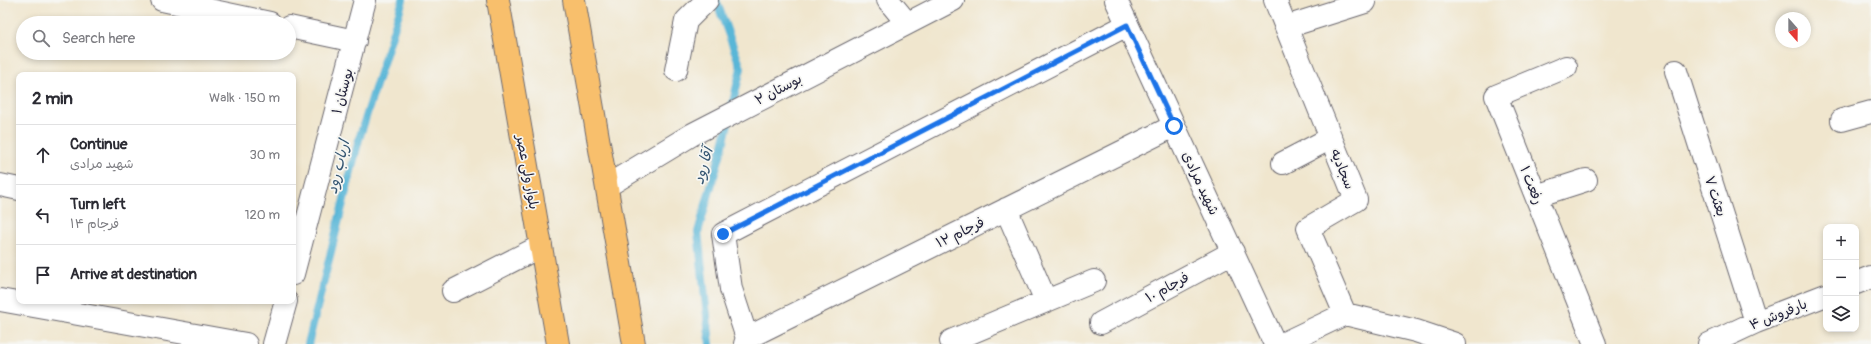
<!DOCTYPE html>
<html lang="en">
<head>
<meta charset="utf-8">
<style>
	:root { --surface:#fff; --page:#f2f2f3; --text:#2b2b33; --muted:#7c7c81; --line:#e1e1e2 }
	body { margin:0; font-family:Pangolin,"Playpen Sans Arabic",sans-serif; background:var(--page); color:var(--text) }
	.controls { position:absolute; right:12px; bottom:12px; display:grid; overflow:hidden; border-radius:8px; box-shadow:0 2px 6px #0003 }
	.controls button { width:36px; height:36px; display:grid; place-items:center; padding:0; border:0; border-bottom:1px solid var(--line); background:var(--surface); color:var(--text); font:20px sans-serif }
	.compass { position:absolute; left:1775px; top:12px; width:36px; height:36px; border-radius:50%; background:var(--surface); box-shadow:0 2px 6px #0003; rotate:159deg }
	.stop { position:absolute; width:12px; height:12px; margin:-9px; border:3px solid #1a73e8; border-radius:50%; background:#fff }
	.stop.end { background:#1a73e8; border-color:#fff; box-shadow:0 1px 4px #0008 }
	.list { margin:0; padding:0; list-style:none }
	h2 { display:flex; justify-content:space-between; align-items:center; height:52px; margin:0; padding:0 16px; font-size:17px }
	h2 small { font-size:13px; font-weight:400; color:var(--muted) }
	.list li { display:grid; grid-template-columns:26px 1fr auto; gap:12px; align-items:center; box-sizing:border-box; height:60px; padding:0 16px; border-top:1px solid var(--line) }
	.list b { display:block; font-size:15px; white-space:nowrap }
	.list p { margin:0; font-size:13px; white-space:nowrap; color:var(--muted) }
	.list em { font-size:13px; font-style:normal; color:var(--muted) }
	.icon { flex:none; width:22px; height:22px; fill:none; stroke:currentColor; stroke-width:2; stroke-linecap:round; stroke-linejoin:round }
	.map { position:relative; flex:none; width:1871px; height:344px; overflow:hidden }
	.search { position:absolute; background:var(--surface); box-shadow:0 2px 6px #0003; left:16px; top:16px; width:280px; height:44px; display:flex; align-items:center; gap:10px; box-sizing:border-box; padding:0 14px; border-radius:22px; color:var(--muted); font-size:15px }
	.panel { position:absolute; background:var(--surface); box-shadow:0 2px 6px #0003; left:16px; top:72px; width:280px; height:232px; border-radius:8px }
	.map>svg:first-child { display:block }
</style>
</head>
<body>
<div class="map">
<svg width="1871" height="344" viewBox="0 0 1871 344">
	<rect width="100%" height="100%" fill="#f6f6f2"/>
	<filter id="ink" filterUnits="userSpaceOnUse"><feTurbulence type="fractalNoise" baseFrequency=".025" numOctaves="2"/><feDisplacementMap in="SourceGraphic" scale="8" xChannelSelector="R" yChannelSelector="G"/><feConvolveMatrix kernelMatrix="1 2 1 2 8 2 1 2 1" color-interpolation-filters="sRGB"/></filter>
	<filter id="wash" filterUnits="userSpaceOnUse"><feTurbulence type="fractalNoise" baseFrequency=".012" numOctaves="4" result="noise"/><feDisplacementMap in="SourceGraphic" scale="16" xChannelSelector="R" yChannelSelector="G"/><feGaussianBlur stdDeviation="0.9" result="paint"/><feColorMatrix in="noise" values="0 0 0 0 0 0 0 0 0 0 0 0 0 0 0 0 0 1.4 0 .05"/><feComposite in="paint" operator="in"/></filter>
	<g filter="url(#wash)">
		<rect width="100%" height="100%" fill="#f0e6ce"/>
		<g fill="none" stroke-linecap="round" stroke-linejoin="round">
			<path stroke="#59b6d7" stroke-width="8" d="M 308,344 L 359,139 L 403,0
				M 710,344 L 698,232 L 723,145 L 741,68 L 716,0"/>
		</g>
	</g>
	<g filter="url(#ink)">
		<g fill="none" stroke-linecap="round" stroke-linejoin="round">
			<g stroke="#6a676e" stroke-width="24">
				<path id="minor" d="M 162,0 L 270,23
					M 888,0 L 907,23
					M 1116,0 L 1275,344
					M 1275,0 L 1356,200 L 1308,228 L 1345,314
					M 289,27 L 355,41
					M 1286,27 L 1365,2
					M 1566,67 L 1496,96 L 1595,344
					M 676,70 L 686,21 L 707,0
					M 1676,71 L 1756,322
					M 1842,120 L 1871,112
					M 1283,163 L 1331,138
					M 0,185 L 19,189
					M 607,186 L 693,134 L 953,0
					M 1536,196 L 1586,180
					M 1006,209 L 1046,301
					M 293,274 L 365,0
					M 1856,283 L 1871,277
					M 453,291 L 541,246
					M 0,300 L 246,344
					M 1101,323 L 1233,252
					M 747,338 L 1174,126
					M 951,341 L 1094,281
					M 274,344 L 286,301
					M 745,344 L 747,338 L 731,289 L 723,234 L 1127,25
					M 1282,344 L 1345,314 L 1416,331 L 1455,344
					M 1709,344 L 1756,322 L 1826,295"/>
			</g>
			<g stroke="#6a676e" stroke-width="24">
				<path id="major" d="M 498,0 L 558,344
					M 574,0 L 634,344"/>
			</g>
			<use href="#minor" stroke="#fff" stroke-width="22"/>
			<use href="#major" stroke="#f8bf6c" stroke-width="22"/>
		</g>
	</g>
	<g fill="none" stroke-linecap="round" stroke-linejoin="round" filter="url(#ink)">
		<path stroke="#1a73e8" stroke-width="5" d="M 723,234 L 1127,25 L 1174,126"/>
	</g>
	<g text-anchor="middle" stroke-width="3.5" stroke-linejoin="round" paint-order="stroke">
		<g font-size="14" fill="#22223b" stroke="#f6f6f2">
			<text transform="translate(778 89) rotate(-28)" y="5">بوستان ۲</text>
			<text transform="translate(342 91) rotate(-75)" y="5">بوستان ۱</text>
			<text transform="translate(1343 169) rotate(68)" y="5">سجادیه</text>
			<text transform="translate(528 172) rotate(80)" y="5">بلوار ولی عصر</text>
			<text transform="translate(1201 183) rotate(65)" y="5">شهید مرادی</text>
			<text transform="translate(1532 185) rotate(68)" y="5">رفعت ۱</text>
			<text transform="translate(1716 196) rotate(72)" y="5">بعثت ۷</text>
			<text transform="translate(960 232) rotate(-26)" y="5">فرجام ۱۲</text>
			<text transform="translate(1167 287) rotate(-29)" y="5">فرجام ۱۰</text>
			<text transform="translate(1778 314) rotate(-22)" y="5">بارفروش ۴</text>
		</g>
		<g font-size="15" font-style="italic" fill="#355672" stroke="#f6f6f2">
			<text transform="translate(703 166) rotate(-74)" y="5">آقا رود</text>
			<text transform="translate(338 167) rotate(-76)" y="5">ارباب رود</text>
		</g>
	</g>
</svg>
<div class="controls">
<button>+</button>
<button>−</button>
<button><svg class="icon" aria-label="layers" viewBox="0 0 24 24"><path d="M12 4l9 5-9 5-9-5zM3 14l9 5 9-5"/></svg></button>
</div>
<svg class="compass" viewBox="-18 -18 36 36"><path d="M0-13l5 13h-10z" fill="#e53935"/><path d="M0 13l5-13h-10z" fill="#7c7c81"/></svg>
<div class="stop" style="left:1174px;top:126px"></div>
<div class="stop end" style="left:723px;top:234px"></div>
<div class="search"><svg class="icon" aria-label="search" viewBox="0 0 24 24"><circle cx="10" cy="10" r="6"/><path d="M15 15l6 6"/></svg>Search here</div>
<section class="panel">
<h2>2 min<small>Walk · 150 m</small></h2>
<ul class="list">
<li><svg class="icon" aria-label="ahead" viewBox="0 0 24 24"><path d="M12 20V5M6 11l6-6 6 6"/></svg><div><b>Continue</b><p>شهید مرادی</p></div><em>30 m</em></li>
<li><svg class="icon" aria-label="left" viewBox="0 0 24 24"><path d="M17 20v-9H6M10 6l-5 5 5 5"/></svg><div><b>Turn left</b><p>فرجام ۱۴</p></div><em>120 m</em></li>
<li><svg class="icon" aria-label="arrive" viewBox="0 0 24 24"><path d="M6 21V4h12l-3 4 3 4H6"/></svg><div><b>Arrive at destination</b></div></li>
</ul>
</section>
</div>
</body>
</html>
